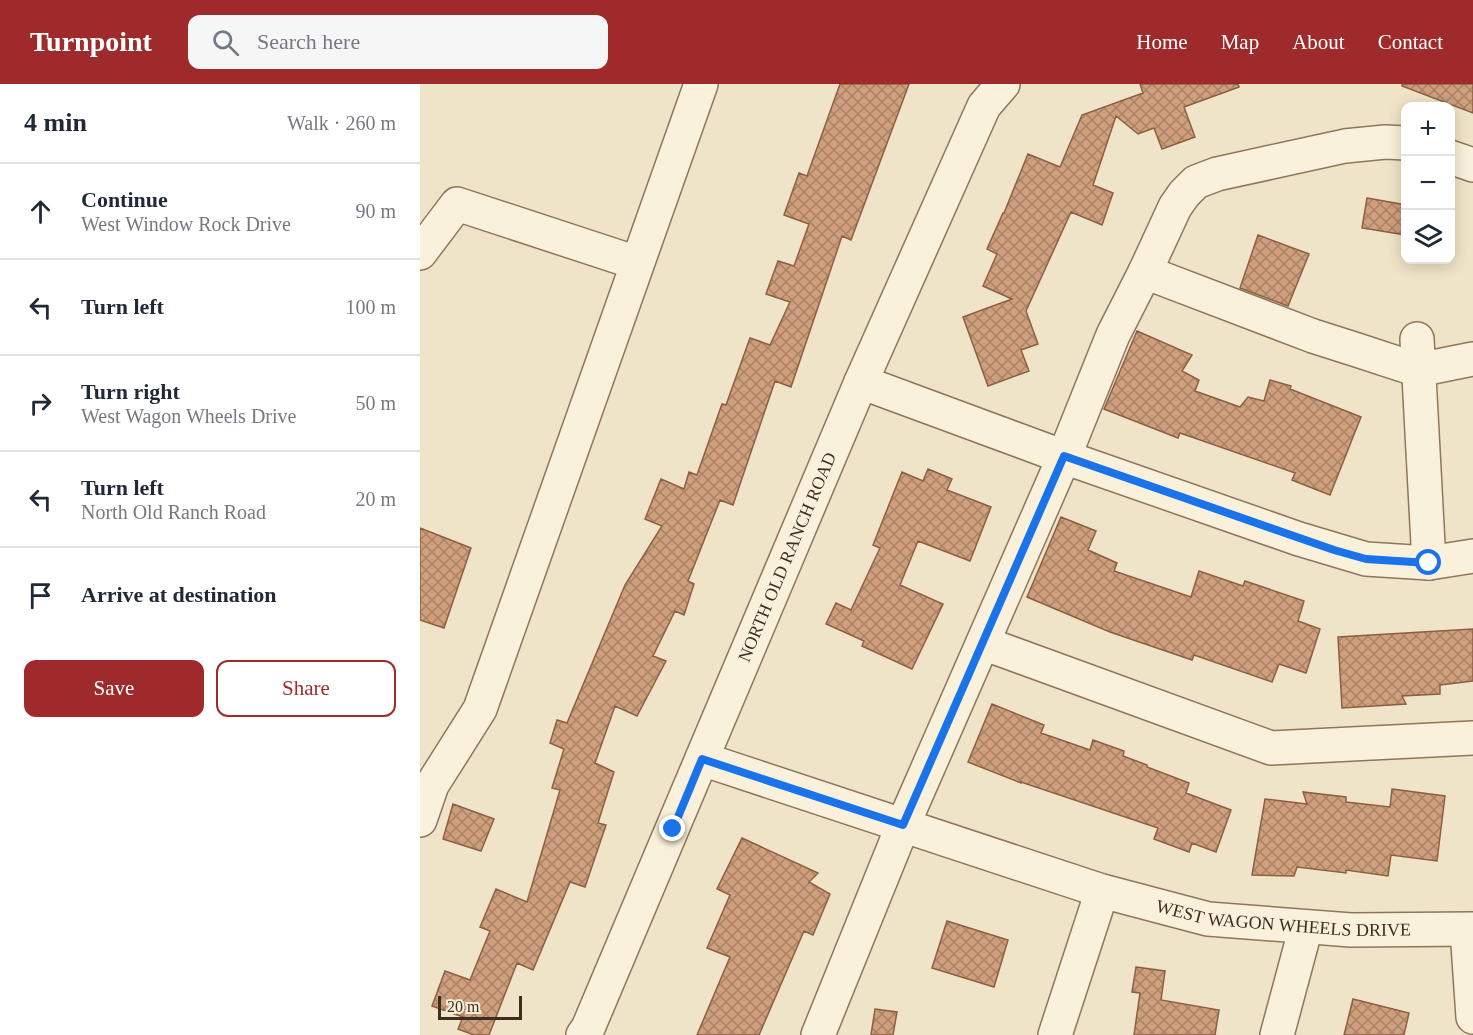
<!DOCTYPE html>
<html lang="en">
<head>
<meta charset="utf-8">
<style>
	:root { --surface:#fff; --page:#f6f6f7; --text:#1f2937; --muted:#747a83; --line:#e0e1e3; --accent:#9e2a2b }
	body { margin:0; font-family:"Times New Roman",serif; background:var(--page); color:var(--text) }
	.controls { position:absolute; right:18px; top:18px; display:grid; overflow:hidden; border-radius:12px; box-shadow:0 3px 15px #0003 }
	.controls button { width:54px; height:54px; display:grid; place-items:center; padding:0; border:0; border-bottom:2px solid var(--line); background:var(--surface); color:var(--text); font:30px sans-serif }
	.scale { position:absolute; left:18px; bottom:15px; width:84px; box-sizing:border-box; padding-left:6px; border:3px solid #3d2e20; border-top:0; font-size:16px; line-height:21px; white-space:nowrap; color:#3d2e20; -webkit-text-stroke:4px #f7eed8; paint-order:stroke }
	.stop { position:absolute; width:18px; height:18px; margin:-14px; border:4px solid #1a73e8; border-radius:50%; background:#fff }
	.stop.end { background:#1a73e8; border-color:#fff; box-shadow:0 2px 6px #0008 }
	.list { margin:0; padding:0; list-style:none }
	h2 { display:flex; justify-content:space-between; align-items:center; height:78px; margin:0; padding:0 24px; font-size:26px }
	h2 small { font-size:20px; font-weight:400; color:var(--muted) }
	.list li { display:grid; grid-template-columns:39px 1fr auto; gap:18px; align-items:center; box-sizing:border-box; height:96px; padding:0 24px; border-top:2px solid var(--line) }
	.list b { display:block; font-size:22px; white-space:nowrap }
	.list p { margin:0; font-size:20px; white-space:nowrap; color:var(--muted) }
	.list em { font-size:20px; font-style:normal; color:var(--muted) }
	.actions { display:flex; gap:12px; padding:18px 24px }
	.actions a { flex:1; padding:14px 0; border:2px solid var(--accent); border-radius:12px; text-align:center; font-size:21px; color:var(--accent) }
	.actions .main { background:var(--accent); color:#fff }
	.icon { flex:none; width:33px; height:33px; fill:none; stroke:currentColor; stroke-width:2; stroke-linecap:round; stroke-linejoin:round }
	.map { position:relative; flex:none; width:1053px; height:951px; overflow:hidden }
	header { display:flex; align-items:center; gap:36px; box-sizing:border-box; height:84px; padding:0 30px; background:var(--accent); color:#fff }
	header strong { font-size:28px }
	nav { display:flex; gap:33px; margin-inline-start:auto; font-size:21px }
	.search { width:420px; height:54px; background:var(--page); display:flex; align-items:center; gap:15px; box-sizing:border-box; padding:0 21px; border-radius:12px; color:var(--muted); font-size:22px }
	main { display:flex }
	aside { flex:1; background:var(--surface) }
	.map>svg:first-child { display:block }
</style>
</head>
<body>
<header>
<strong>Turnpoint</strong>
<div class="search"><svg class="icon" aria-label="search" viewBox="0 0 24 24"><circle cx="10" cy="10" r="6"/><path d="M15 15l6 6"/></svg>Search here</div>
<nav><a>Home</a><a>Map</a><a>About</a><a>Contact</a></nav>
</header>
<main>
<aside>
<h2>4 min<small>Walk · 260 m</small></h2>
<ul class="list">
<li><svg class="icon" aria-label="ahead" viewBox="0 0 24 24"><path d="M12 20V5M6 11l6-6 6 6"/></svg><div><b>Continue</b><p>West Window Rock Drive</p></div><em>90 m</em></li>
<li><svg class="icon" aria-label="left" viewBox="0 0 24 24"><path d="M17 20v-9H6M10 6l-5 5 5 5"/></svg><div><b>Turn left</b></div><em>100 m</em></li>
<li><svg class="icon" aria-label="right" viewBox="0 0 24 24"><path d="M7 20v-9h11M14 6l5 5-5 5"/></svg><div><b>Turn right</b><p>West Wagon Wheels Drive</p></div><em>50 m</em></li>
<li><svg class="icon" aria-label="left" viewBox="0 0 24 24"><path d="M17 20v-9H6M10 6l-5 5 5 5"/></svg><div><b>Turn left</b><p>North Old Ranch Road</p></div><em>20 m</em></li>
<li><svg class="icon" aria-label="arrive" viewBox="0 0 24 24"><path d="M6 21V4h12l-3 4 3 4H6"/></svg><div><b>Arrive at destination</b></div></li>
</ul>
<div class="actions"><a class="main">Save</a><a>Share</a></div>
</aside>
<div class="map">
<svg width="1053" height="951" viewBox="0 0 1053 951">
	<defs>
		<pattern id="building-cross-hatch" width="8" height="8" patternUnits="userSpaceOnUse" patternTransform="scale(1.5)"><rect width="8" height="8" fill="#cf9f7d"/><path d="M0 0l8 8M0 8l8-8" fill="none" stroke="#a98266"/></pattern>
	</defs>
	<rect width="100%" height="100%" fill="#f0e4c8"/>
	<path fill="url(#building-cross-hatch)" stroke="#8d5f41" stroke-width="1.5" d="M 420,0 L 489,0 L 431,156 L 422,152 L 371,303 L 355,297 L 313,421 L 300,416 L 268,497 L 274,500 L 264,531 L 255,527 L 233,572 L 246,577 L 217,632 L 195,622 L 175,679 L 194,688 L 178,739 L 186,741 L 165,803 L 150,798 L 113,886 L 97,879 L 69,951 L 54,951 L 38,945 L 43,933 L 12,922 L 25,887 L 50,896 L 70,847 L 60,843 L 76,805 L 107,818 L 140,706 L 132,704 L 144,665 L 130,659 L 137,636 L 147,639 L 205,501 L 242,442 L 225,435 L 241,395 L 264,405 L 269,388 L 277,391 L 302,320 L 306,321 L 330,254 L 350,261 L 370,218 L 346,210 L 358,177 L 374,182 L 389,140 L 364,131 L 379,89 L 387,92 Z
		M 720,0 L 818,0 L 819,3 L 764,23 L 775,53 L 742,65 L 734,44 L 718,50 L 696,32 L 673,101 L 693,109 L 682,141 L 651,128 L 606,227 L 618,260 L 601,266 L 609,287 L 568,302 L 543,233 L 592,215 L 563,202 L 577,170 L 567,165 L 583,129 L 584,129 L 608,70 L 640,83 L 662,31 L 723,9 Z
		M 982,0 L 1053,0 L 1053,29 L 982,2 Z
		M 947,114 L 986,121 L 986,151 L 942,144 Z
		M 838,151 L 889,170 L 868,222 L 820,204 Z
		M 717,247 L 772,271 L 762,287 L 779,296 L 775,307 L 820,323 L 828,313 L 844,317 L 850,296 L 871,302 L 870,305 L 941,333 L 910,411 L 872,396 L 875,389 L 760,349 L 758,354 L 684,325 Z
		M 508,385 L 532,395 L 527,406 L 571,423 L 550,477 L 498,457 L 480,501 L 523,520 L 492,585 L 442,562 L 444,557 L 406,540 L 416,519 L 431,526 L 460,464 L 453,461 L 482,388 L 503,397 Z
		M 641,433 L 676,447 L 668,466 L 697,479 L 694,487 L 771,513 L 779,487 L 823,502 L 825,497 L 884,517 L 878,537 L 900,545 L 886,589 L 859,580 L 852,598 L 774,571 L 772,576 L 690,548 L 607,513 Z
		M 0,444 L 51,464 L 24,544 L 0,536 Z
		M 1053,545 L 1053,597 L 1020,601 L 1020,610 L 982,612 L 986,620 L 922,624 L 918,553 Z
		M 572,620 L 624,641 L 621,649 L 670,666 L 673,656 L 704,667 L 703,672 L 727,681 L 727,683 L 769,699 L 766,709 L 811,726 L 796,768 L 772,759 L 769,768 L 734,755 L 738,744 L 601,698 L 601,699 L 548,678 Z
		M 972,705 L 1025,712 L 1017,777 L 971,771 L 968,792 L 926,786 L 926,789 L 877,783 L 874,792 L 832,791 L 845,715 L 887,720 L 883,708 L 926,713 L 926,718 L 970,723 Z
		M 33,720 L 74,735 L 61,767 L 23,755 Z
		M 322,754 L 398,789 L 389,798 L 410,810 L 393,851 L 384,847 L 339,951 L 277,951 L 310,873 L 287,864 L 310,811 L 297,805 Z
		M 527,837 L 588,856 L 574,903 L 512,884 Z
		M 716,883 L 745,887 L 741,916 L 799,926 L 795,951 L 714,951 L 720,909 L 712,908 Z
		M 933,915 L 989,929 L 984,951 L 924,951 Z
		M 455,925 L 477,928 L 473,951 L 451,951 Z"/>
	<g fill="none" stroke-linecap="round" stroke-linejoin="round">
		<g stroke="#8d765c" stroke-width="36">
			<g id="minor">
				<path d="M 1030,73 L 1053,81"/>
				<path d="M 0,169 L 37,120 L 217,179"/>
				<path d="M 725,188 L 755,123 L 764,110 L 776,98 L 797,90 L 925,62 L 965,58 L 986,59"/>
				<path d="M 997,255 L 1009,479"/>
				<path d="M 441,298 L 644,373 L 879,455 L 946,475 L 1009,479 L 1053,472"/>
				<path d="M 563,559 L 851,664 L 1053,654"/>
				<path id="s1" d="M 282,675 L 682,807 L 788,835 L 931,846 L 1053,845"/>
				<path d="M 0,736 L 12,701 L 60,625 L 281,0"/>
				<path d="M 1047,846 L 1053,933"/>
				<path id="s2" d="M 163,951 L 168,944 L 441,298 L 564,22 L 583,0"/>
				<path d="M 398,951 L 483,741 L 644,373 L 693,251 L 725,188 L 893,252 L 937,266 L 998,286 L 1053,275"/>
				<path d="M 635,951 L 682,807"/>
				<path d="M 857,951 L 886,843"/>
			</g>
		</g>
		<use href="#minor" stroke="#faf1dc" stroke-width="33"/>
	</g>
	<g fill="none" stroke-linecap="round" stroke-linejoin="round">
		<path stroke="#1a73e8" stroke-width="8" d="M 253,745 L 282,675 L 483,741 L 644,372 L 914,466 L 946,475 L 1009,479"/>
	</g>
	<g text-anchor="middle" stroke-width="5" stroke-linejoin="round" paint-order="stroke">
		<g font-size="18" fill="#3d2e20" stroke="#f7eed8">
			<text dy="6" stroke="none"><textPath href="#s2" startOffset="520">NORTH OLD RANCH ROAD</textPath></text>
			<text dy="6" stroke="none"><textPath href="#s1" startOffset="606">WEST WAGON WHEELS DRIVE</textPath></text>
		</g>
	</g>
</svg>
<div class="controls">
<button>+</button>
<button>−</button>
<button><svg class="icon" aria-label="layers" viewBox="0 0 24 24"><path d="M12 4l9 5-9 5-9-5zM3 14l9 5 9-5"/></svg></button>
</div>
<div class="scale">20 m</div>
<div class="stop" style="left:1009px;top:479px"></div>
<div class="stop end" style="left:253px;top:745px"></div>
</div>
</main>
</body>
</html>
